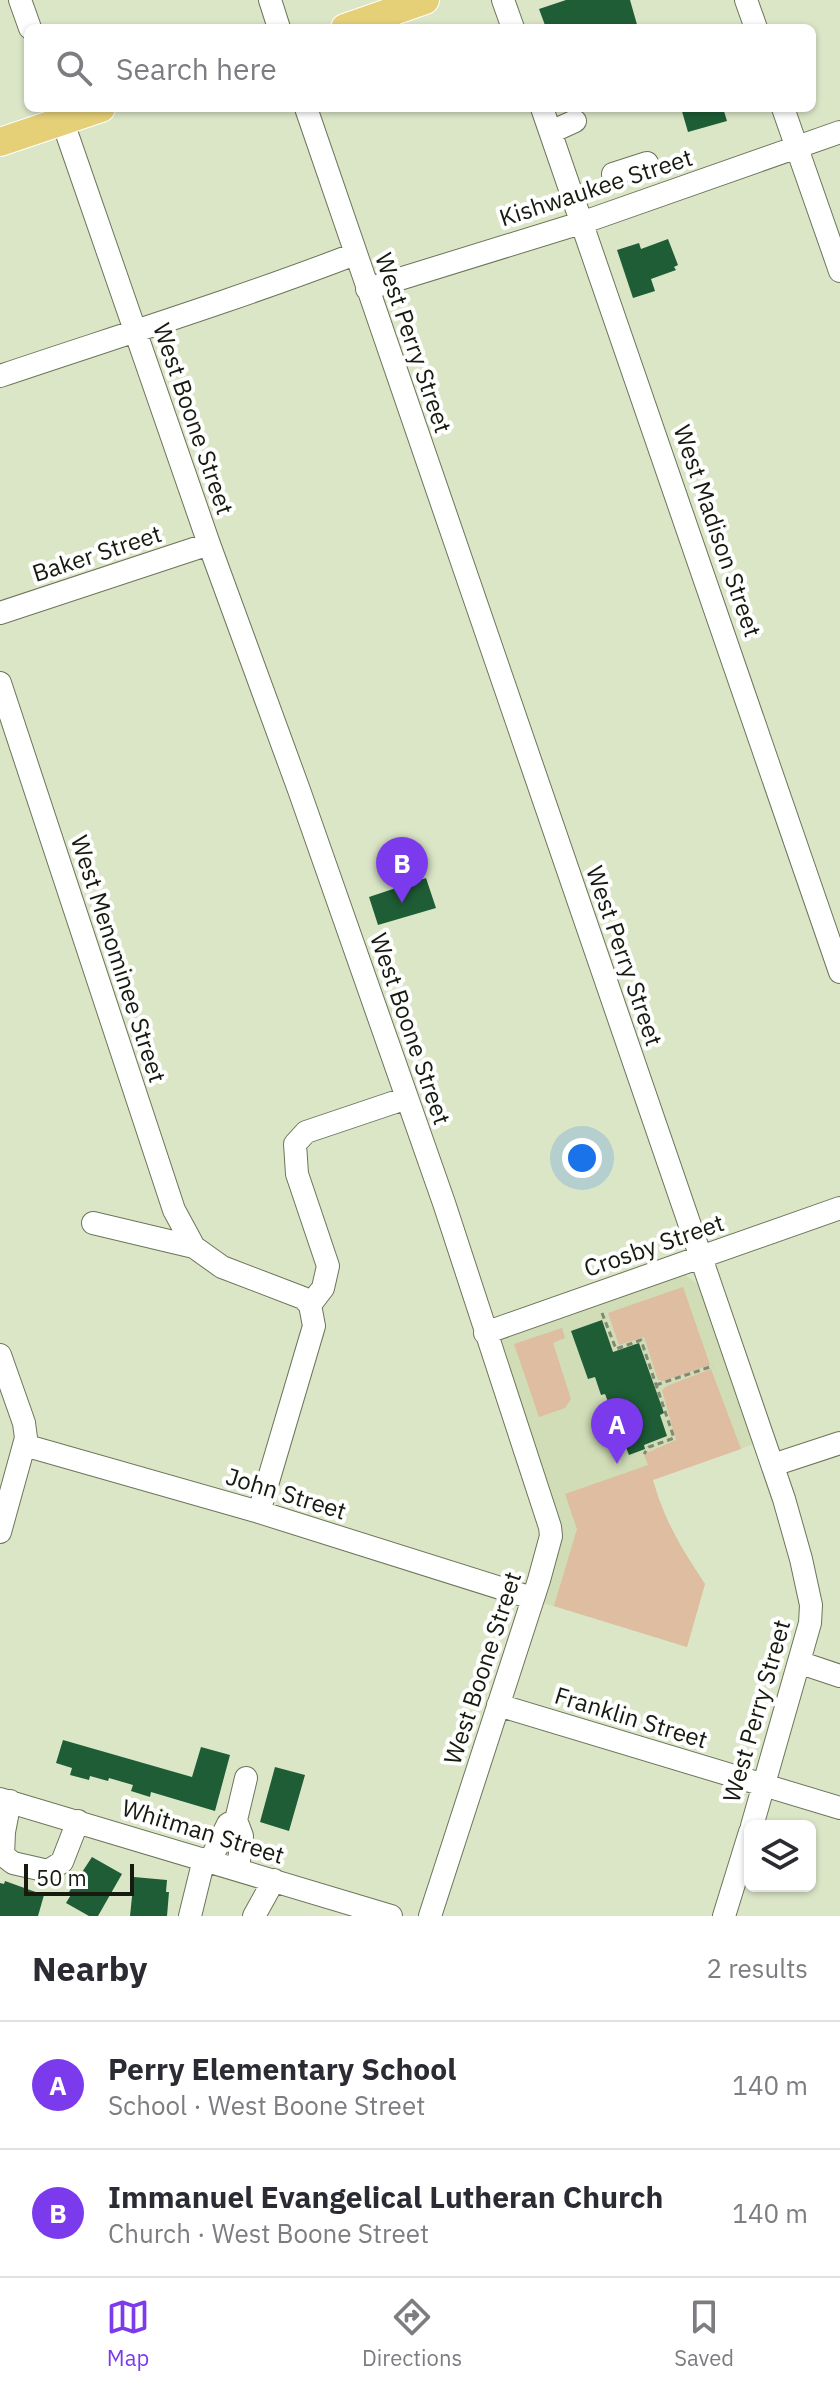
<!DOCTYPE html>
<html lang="en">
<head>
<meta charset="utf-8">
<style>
	:root { --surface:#fff; --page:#f7f7f7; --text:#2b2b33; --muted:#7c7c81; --line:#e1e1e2; --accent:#7c3aed }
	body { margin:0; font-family:"IBM Plex Sans",sans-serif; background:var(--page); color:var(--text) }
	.controls { position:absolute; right:24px; bottom:24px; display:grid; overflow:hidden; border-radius:12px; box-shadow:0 2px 6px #0004 }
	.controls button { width:72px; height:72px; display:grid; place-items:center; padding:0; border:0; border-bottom:2px solid var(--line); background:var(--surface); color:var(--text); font:40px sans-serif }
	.scale { position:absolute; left:24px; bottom:20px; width:110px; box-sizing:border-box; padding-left:8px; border:4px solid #161a0f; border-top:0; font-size:22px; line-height:28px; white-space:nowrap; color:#161a0f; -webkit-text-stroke:6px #fff; paint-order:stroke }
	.you { position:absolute; left:582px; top:1158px; width:28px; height:28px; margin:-20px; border:6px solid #fff; border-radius:50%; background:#1a73e8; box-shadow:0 0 0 12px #1a73e833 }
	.badge { display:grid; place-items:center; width:52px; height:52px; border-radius:50%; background:var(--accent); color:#fff; font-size:26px; font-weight:700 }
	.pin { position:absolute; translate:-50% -66px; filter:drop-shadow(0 2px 4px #0008) }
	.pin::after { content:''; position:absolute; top:42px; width:28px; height:24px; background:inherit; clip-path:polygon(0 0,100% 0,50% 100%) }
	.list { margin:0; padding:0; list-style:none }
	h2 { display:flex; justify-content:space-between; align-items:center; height:104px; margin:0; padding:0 32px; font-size:34px }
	h2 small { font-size:26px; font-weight:400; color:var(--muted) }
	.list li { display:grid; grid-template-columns:52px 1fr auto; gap:24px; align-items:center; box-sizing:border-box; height:128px; padding:0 32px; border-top:2px solid var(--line) }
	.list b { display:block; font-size:30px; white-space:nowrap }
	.list p { margin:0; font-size:26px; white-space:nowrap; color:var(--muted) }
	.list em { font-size:26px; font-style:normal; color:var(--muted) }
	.icon { flex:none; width:44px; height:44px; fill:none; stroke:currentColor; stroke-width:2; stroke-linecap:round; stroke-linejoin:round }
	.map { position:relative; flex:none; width:840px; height:1916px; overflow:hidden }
	.search { position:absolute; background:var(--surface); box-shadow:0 2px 6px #0004; left:24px; right:24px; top:24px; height:88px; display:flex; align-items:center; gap:20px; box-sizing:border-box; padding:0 28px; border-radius:12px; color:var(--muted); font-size:30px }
	.sheet { height:360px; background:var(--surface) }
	nav { display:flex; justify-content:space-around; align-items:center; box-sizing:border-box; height:112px; border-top:2px solid var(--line); background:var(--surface); font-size:22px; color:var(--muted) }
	nav a { display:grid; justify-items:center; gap:4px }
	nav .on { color:var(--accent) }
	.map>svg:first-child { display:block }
</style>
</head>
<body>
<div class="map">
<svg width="840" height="1916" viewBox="0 0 840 1916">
	<rect width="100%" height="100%" fill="#dbe6c7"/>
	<path fill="#d0ddb7" d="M 684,1274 L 699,1285 L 754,1444 L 653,1480 L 663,1515 L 673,1535 L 705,1584 L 687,1647 L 543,1603 L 561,1536 L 499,1346 L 503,1337 Z"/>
	<path fill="#debda0" d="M 683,1287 L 710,1365 L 664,1381 L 658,1380 L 644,1337 L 619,1345 L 608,1313 Z
		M 562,1328 L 565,1338 L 553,1343 L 571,1399 L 565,1408 L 539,1417 L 514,1344 Z
		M 711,1369 L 741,1449 L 653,1480 C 665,1522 682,1549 705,1584 L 687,1647 L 554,1606 L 577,1529 L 565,1494 L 648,1465 L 644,1454 L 676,1440 L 662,1390 L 667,1386 Z"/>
	<path fill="#1e5d36" d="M 566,0 L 630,0 L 638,28 L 546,28 L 539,9 Z
		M 681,108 L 723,108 L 727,121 L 688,132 Z
		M 668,239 L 678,265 L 674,267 L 676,270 L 651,279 L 655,291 L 633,298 L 617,250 L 639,243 L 641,249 Z
		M 426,878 L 436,908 L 378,925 L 369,897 Z
		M 602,1320 L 613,1352 L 639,1343 L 664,1413 L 660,1415 L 667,1436 L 644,1445 L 645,1449 L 629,1455 L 605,1394 L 601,1395 L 595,1377 L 588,1379 L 571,1331 Z
		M 63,1740 L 192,1777 L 201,1747 L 230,1755 L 215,1811 L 151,1792 L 150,1797 L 131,1791 L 133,1785 L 109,1778 L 108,1781 L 90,1776 L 89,1780 L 70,1775 L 72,1768 L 56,1763 Z
		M 275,1767 L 305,1775 L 289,1831 L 260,1822 Z
		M 92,1857 L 122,1874 L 98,1916 L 89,1916 L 66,1903 L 72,1893 L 69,1892 Z
		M 134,1877 L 167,1880 L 166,1892 L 169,1892 L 167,1916 L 130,1916 Z
		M 5,1881 L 44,1895 L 38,1916 L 0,1916 L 0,1883 L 4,1884 Z"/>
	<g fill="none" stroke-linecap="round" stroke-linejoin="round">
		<g stroke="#6c755a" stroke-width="24">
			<path id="minor" d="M 20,0 L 30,28
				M 270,0 L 279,28
				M 503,0 L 513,28
				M 746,0 L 756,28
				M 58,108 L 209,544 L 299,790 L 444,1203 L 550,1527 L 551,1536 L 539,1580 L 430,1916
				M 306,108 L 784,1499 L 801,1559 L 811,1605 L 810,1623 L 752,1826
				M 542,108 L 840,972
				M 783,108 L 840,271
				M 551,132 L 575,121
				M 613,174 L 647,163
				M 367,289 L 584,222 L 840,132
				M 0,376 C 119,336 238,299 355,254
				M 0,613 L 209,544
				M 0,683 L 174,1210 L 194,1247
				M 93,1223 L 194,1247 L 222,1267 L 303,1298 L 310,1305
				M 310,1305 L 323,1288 L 328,1266 L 297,1174 L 295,1144 L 306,1132 L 407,1098
				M 485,1333 L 840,1208
				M 0,1355 L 24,1423 L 26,1438 L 0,1532
				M 24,1445 L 259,1512 L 532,1598
				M 773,1465 L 840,1443
				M 259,1512 L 314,1326 L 310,1305
				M 801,1663 L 840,1676
				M 498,1705 L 840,1808
				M 0,1799 L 391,1916
				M 10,1801 L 4,1832 L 3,1855 L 13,1863 L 48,1871 L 62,1862 L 78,1821
				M 236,1820 L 246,1778
				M 210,1861 L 228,1824 L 236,1820 L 242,1836 L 238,1869
				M 190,1916 L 204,1859
				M 254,1916 L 274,1880
				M 724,1916 L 750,1832"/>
		</g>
		<g stroke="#fff" stroke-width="30">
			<path id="major" d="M 345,28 L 425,0
				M 0,142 L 101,108"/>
		</g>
		<path stroke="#818973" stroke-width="3" stroke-dasharray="6 4" stroke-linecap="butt" d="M 602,1313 L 616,1349 L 641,1340 L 674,1438 L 649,1447 L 644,1454
			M 656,1385 L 713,1366"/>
		<use href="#minor" stroke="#fff" stroke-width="22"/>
		<use href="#major" stroke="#e5d078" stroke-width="28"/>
	</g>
	<g text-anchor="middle" stroke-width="8" stroke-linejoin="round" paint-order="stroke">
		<g font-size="24" fill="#161a0f" stroke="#fff">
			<text transform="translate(596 188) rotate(-18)" y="8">Kishwaukee Street</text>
			<text transform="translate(413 343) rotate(71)" y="8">West Perry Street</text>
			<text transform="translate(193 419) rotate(71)" y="8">West Boone Street</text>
			<text transform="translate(717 531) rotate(71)" y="8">West Madison Street</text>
			<text transform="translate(97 554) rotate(-18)" y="8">Baker Street</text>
			<text transform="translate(624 956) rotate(71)" y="8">West Perry Street</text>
			<text transform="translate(118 959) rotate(72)" y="8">West Menominee Street</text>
			<text transform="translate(410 1029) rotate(71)" y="8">West Boone Street</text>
			<text transform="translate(654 1246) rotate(-19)" y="8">Crosby Street</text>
			<text transform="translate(286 1494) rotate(17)" y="8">John Street</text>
			<text transform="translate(483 1668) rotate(-72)" y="8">West Boone Street</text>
			<text transform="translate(757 1711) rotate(-74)" y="8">West Perry Street</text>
			<text transform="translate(631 1718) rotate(17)" y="8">Franklin Street</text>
			<text transform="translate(203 1832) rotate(17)" y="8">Whitman Street</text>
		</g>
	</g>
</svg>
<div class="controls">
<button><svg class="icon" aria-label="layers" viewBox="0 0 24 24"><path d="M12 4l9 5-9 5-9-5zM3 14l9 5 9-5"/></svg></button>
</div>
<div class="scale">50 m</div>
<div class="you"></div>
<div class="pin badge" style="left:617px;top:1464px">A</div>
<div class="pin badge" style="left:402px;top:903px">B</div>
<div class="search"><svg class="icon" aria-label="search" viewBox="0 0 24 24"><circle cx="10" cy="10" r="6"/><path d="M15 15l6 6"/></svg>Search here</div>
</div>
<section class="sheet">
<h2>Nearby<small>2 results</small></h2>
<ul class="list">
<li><span class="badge">A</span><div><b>Perry Elementary School</b><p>School · West Boone Street</p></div><em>140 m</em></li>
<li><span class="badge">B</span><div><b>Immanuel Evangelical Lutheran Church</b><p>Church · West Boone Street</p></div><em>140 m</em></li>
</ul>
</section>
<nav>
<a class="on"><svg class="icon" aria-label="map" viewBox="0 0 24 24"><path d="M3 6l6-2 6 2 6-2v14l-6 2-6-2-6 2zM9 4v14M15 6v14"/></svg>Map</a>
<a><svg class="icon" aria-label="directions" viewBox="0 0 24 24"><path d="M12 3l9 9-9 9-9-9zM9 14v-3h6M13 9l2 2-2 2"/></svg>Directions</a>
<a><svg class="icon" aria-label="saved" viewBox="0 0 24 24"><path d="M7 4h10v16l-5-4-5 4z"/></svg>Saved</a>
</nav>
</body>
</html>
